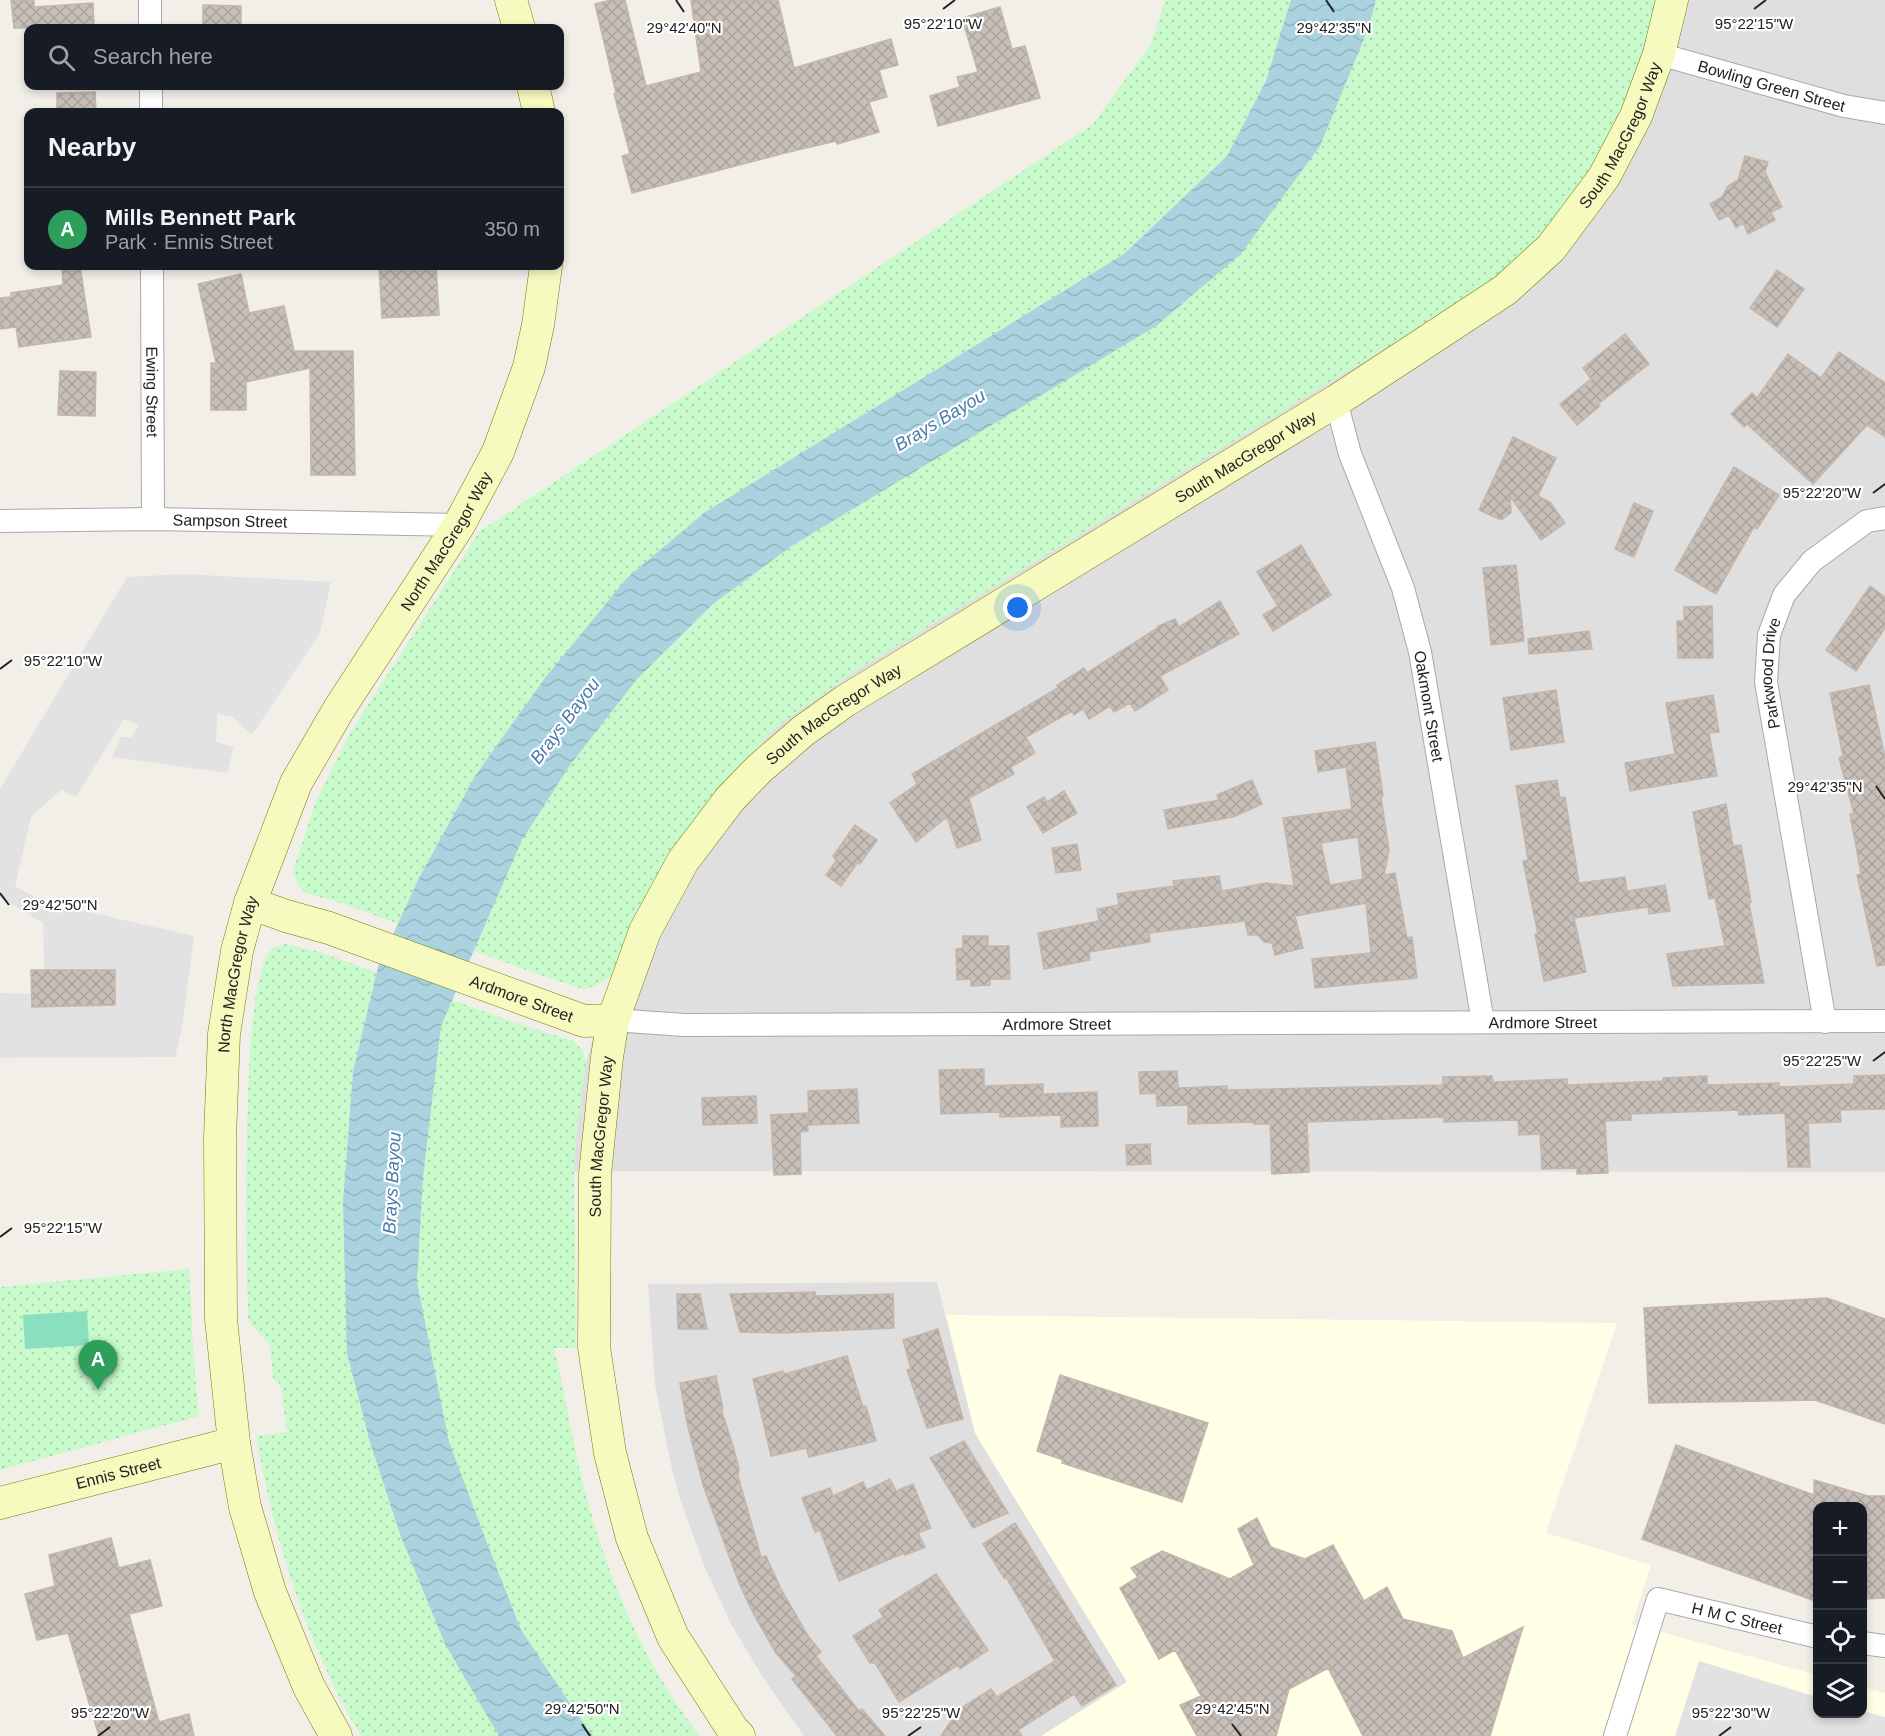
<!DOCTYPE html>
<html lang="en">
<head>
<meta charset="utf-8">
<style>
	:root { --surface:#171b24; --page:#242831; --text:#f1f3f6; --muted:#9ea1a6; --line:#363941; --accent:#db2777 }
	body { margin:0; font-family:Arial,sans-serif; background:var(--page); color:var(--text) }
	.controls { position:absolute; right:18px; bottom:18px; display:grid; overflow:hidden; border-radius:12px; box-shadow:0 3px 9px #0003 }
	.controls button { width:54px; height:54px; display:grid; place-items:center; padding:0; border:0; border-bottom:2px solid var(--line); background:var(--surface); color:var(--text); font:30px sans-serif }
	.you { position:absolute; left:1018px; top:608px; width:21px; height:21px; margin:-15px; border:4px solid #fff; border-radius:50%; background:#1a73e8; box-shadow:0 0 0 9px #1a73e833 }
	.badge { display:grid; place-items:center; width:39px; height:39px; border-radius:50%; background:var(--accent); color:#fff; font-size:20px; font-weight:700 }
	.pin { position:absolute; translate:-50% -50px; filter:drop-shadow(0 2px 3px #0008) }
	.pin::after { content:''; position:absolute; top:32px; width:21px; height:18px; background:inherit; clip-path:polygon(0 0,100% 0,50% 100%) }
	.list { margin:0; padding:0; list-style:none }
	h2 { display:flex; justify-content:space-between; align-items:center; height:78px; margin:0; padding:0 24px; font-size:26px }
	h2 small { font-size:20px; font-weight:400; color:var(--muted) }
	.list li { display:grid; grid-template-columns:39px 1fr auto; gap:18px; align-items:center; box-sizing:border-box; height:84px; padding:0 24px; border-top:2px solid var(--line) }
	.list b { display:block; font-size:22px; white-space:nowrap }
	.list p { margin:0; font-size:20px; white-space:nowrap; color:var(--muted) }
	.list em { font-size:20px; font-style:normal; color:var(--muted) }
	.icon { flex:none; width:33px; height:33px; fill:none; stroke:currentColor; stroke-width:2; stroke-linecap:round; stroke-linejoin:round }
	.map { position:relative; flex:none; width:1885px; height:1736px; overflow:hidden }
	.search { position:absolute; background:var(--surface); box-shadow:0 3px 9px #0003; left:24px; top:24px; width:540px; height:66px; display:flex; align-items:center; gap:15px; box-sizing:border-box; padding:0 21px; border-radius:12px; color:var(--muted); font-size:22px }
	.panel { position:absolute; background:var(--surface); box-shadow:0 3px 9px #0003; left:24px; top:108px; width:540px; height:162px; border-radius:12px }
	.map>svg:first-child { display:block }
</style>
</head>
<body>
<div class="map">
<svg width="1885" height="1736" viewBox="0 0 1885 1736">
	<defs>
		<pattern id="park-dots" width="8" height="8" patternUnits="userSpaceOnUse" patternTransform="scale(1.5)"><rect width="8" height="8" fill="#c8facc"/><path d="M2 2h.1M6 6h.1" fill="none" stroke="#acd6af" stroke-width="1.8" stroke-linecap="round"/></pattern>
		<pattern id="water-waves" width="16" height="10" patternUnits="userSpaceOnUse" patternTransform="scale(1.5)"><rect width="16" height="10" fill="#aad3df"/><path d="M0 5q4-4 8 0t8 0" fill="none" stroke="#92b5bf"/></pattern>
		<pattern id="building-cross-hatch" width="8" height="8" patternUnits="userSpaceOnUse" patternTransform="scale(1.5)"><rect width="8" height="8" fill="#c7bfb8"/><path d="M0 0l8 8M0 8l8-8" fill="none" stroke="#aba49e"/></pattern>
	</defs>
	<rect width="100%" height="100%" fill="#f2efe9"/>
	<path fill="#e0dfdf" d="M 1655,0 L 1885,0 L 1885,1172 L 574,1171 L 576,1136 L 585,1066 L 611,976 L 628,934 L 666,860 L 716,792 L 775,728 L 857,670 L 1468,298 L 1647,35 Z
		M 937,1282 L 975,1433 L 1127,1682 L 1041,1736 L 804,1736 L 764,1679 L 731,1624 L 705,1568 L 681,1502 L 671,1465 L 655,1384 L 648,1284 Z"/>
	<path fill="#ffffe5" d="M 946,1315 L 1617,1323 L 1546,1533 L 1651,1565 L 1632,1624 L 1817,1675 L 1818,1714 L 1862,1714 L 1863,1687 L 1885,1693 L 1885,1736 L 1041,1736 L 1127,1682 L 975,1433 Z"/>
	<path fill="url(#park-dots)" d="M 1165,0 L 1655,0 L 1647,35 L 1618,121 L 1571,199 L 1519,258 L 1468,298 L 857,670 L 775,728 L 716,792 L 628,933 L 611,976 L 598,985 L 584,989 L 549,978 L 344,904 L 306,893 L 298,885 L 293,871 L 316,801 L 350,733 L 479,532 L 1092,125 L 1151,44 Z
		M 286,944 L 320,952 L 516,1023 L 571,1040 L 583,1050 L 586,1062 L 576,1136 L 574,1171 L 576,1348 L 554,1348 C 566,1397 573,1447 586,1495 C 609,1581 645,1666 700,1736 L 361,1736 C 306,1643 275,1542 256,1436 L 287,1432 L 280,1384 L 273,1379 L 270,1345 L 250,1323 L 248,1318 C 246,1246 245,1174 248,1102 C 249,1060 251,996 266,957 L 272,948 Z
		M 189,1269 L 194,1363 L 199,1416 L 0,1470 L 0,1287 Z"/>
	<path fill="#88e0be" d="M 87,1311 L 89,1345 L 25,1349 L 23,1315 Z"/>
	<path fill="#e2e2e2" d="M 185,574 L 331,582 L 320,633 L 252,735 L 231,716 L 217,714 L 216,742 L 234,747 L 227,773 L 112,757 L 121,737 L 132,737 L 139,725 L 124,719 L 76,797 L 61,790 L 31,817 L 15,886 L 44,902 L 194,936 L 182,1028 L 175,1057 L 0,1058 L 0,993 L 31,994 L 33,1007 L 114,1005 L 115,970 L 44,970 L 43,923 L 0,897 L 0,789 L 127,577 Z
		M 1699,1661 L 1817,1697 L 1818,1714 L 1862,1714 L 1863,1711 L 1885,1717 L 1885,1736 L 1675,1736 Z"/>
	<path fill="url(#water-waves)" d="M 1291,0 L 1376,0 L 1368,29 L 1320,146 L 1241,254 L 1156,326 L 793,545 L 713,604 L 637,679 L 570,765 L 522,840 L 441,1026 L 423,1177 L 417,1282 L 449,1442 L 487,1543 L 521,1630 L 575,1711 L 593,1736 L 499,1736 L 445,1644 L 400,1534 L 370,1442 L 347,1353 L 343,1203 L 353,1072 L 378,967 L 419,878 L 475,776 L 545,678 L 627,578 L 704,513 L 1124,254 L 1227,156 L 1266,81 Z"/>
	<path fill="url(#building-cross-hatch)" stroke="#c4b6ab" stroke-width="1.5" fill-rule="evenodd" d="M 11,0 L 34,0 L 34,7 L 93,3 L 94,28 L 14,28 Z
		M 611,0 L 625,0 L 646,86 L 701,72 L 691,0 L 778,0 L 794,68 L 891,39 L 898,65 L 879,70 L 887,97 L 869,102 L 879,132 L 837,144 L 836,141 L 789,152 L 632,193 L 622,156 L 630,154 L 614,94 L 616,93 L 595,4 Z
		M 203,5 L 241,6 L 241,28 L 203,28 Z
		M 1000,7 L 1012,49 L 1025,46 L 1040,98 L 938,126 L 930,96 L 960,87 L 957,77 L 978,72 L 962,18 Z
		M 95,92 L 96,112 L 57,112 L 57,93 Z
		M 1745,156 L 1768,162 L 1765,172 L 1782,207 L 1771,212 L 1775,220 L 1748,234 L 1743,223 L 1736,228 L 1729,215 L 1719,220 L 1710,204 L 1722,197 L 1728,186 L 1738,180 Z
		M 62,266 L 80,266 L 91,337 L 19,347 L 16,327 L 0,329 L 0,298 L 11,297 L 11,293 L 63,285 Z
		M 379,266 L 436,266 L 439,315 L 382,318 Z
		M 1777,270 L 1804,289 L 1777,327 L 1750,308 Z
		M 241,274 L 249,313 L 284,306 L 294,351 L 353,351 L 355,475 L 311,475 L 310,368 L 246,382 L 246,410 L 211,410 L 211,363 L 216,363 L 198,284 Z
		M 1625,334 L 1649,364 L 1598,404 L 1600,406 L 1577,425 L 1560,404 L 1591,379 L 1583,368 Z
		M 1839,352 L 1885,383 L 1885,437 L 1867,425 L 1813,484 L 1747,424 L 1744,427 L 1731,414 L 1752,393 L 1757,398 L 1788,354 L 1821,378 Z
		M 60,371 L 96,372 L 95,416 L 58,415 Z
		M 1513,437 L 1556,458 L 1538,496 L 1550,502 L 1565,523 L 1541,540 L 1510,496 L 1511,513 L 1501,520 L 1479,510 Z
		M 1734,467 L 1779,495 L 1757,529 L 1754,527 L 1716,594 L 1675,570 Z
		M 1634,503 L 1653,511 L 1634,557 L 1615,549 Z
		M 1301,545 L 1331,595 L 1273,631 L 1263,615 L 1278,606 L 1257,572 Z
		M 1516,565 L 1524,641 L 1491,645 L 1483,568 Z
		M 1870,586 L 1885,597 L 1885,628 L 1856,671 L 1826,650 Z
		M 1220,601 L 1239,634 L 1160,676 L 1168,690 L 1135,711 L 1130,703 L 1114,712 L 1110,706 L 1089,719 L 1083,709 L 1074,715 L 1072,711 L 1026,737 L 1035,753 L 1011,767 L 1014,774 L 969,798 L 981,840 L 957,848 L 947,817 L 916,842 L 890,803 L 917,784 L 912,774 L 1058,688 L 1057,685 L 1084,668 L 1087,673 L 1159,627 L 1158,626 L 1175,619 L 1179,627 Z
		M 1712,606 L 1713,658 L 1678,658 L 1677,621 L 1684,621 L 1684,607 Z
		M 1589,631 L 1592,649 L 1529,654 L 1528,639 Z
		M 1869,685 L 1885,757 L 1885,965 L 1877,966 L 1857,875 L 1861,874 L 1850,814 L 1854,814 L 1839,758 L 1843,756 L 1830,693 Z
		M 1556,690 L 1564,742 L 1511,750 L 1503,698 Z
		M 1713,695 L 1719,732 L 1709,733 L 1717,776 L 1630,791 L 1625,763 L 1675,754 L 1666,703 Z
		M 1375,742 L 1383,796 L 1381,797 L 1389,850 L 1384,875 L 1395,873 L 1407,938 L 1412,937 L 1417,978 L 1315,988 L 1312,959 L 1371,953 L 1366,903 L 1295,916 L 1303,948 L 1275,955 L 1272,943 L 1264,942 L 1258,935 L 1248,935 L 1245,921 L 1149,933 L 1150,942 L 1089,952 L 1090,960 L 1044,969 L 1038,933 L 1099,921 L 1097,909 L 1119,905 L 1117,894 L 1174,886 L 1173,881 L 1219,876 L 1222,891 L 1266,883 L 1294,886 L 1283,818 L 1352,809 L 1346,767 L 1318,772 L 1315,751 ZM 1358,837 L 1363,879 L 1330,885 L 1321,843 Z
		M 1252,780 L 1262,804 L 1233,817 L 1168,829 L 1164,810 L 1219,800 L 1217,795 Z
		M 1557,780 L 1560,798 L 1565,797 L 1579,883 L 1625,877 L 1627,891 L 1665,885 L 1670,911 L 1649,914 L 1648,907 L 1574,918 L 1586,972 L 1544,981 L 1535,934 L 1538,934 L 1523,861 L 1528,860 L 1516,786 Z
		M 1064,791 L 1077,813 L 1043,833 L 1027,807 L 1044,797 L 1047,802 Z
		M 1726,804 L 1733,846 L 1741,845 L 1751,902 L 1749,903 L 1764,983 L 1673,986 L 1667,954 L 1725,946 L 1715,898 L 1709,899 L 1693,812 Z
		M 855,825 L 877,840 L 860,864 L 858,862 L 841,886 L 826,875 L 836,861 L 833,856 Z
		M 1077,844 L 1081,870 L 1056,873 L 1052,848 Z
		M 963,936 L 988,936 L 988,946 L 1009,946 L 1010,979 L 990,979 L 990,985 L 971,986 L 971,979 L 957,980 L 956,949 L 963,948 Z
		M 31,970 L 115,970 L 115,1005 L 32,1007 Z
		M 984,1069 L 984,1086 L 1043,1084 L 1043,1094 L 1097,1092 L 1098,1126 L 1061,1127 L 1061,1115 L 1000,1117 L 1000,1112 L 941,1114 L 939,1070 Z
		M 1177,1071 L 1178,1088 L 1227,1086 L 1227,1090 L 1443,1085 L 1443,1077 L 1492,1076 L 1493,1082 L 1567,1079 L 1567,1085 L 1663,1081 L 1663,1078 L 1707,1076 L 1707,1085 L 1779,1083 L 1779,1087 L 1854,1084 L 1854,1076 L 1885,1075 L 1885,1109 L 1840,1110 L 1841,1122 L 1808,1123 L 1810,1167 L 1788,1167 L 1785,1113 L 1739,1115 L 1738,1110 L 1631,1114 L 1631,1120 L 1605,1121 L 1608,1173 L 1577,1174 L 1577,1168 L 1542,1169 L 1540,1134 L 1519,1135 L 1518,1120 L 1444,1122 L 1444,1117 L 1307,1122 L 1309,1172 L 1272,1174 L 1270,1124 L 1254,1124 L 1254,1122 L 1188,1124 L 1188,1105 L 1157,1106 L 1156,1093 L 1140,1094 L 1139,1072 Z
		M 857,1089 L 859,1123 L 809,1125 L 808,1091 Z
		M 756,1096 L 757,1123 L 703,1125 L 702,1098 Z
		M 807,1113 L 808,1131 L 800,1132 L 801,1174 L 774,1175 L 771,1115 Z
		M 1150,1144 L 1151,1164 L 1127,1165 L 1126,1145 Z
		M 815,1292 L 815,1296 L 893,1294 L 894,1328 L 784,1333 L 740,1332 L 730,1294 Z
		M 677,1294 L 700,1294 L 707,1329 L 678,1329 Z
		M 1827,1298 L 1885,1319 L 1885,1424 L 1815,1400 L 1649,1403 L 1644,1308 Z
		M 938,1329 L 963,1419 L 927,1428 L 907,1370 L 911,1369 L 903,1340 Z
		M 847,1356 L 863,1407 L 866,1406 L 876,1441 L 809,1457 L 806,1448 L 771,1456 L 753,1379 L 783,1371 L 785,1374 Z
		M 1060,1375 L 1208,1423 L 1182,1502 L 1062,1463 L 1063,1460 L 1037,1451 Z
		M 716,1376 L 723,1409 L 721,1409 L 733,1446 L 739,1468 L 738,1476 L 761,1557 L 766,1556 L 782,1591 L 808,1636 L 821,1652 L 816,1656 L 859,1711 L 862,1709 L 885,1736 L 837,1736 L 792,1679 L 796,1676 L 776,1653 L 753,1613 L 739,1583 L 703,1485 L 687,1423 L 680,1383 Z
		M 964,1441 L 1008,1513 L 973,1528 L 930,1458 Z
		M 1676,1445 L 1814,1495 L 1814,1480 L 1868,1496 L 1885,1496 L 1885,1598 L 1863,1599 L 1863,1506 L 1818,1506 L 1818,1602 L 1642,1539 Z
		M 890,1479 L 896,1491 L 913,1484 L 931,1528 L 918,1533 L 925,1547 L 905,1555 L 904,1553 L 839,1581 L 820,1530 L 815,1532 L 802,1498 L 830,1488 L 833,1496 L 863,1482 L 867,1490 Z
		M 1257,1518 L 1271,1547 L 1305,1559 L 1333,1545 L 1364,1601 L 1387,1587 L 1403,1619 L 1452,1631 L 1463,1658 L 1523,1627 L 1490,1736 L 1363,1736 L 1328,1668 L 1289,1689 L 1276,1736 L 1197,1736 L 1180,1705 L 1201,1696 L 1175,1650 L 1159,1659 L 1120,1588 L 1138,1577 L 1131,1568 L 1162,1551 L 1230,1579 L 1254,1565 L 1238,1529 Z
		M 1015,1523 L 1116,1685 L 1082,1706 L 1074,1694 L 1018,1730 L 1022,1736 L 941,1736 L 958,1710 L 991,1689 L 997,1697 L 1055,1661 L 1006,1577 L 1004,1578 L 983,1544 Z
		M 111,1538 L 119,1568 L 150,1560 L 162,1606 L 129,1614 L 159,1722 L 189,1714 L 194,1736 L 99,1736 L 68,1633 L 37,1640 L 25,1594 L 55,1586 L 49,1555 Z
		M 936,1574 L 988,1650 L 960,1669 L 958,1665 L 899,1702 L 875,1663 L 870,1663 L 853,1636 L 883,1617 L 879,1610 Z"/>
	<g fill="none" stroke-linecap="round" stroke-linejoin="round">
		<g stroke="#a9a9a9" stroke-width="24">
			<g id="street">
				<path d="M 150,0 L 150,28"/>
				<path id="s1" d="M 1659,54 L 1844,106 L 1885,113"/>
				<path d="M 151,86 L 151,112"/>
				<path id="s2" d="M 152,266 L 153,519"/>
				<path id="s3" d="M 1336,401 L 1350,454 L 1403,588 L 1420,652 L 1483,1022"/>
				<path id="s4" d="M 0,521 L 153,519 L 459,525"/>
				<path id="s5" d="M 613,1020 L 684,1025 L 1885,1021"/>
				<path id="s6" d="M 1825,1022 L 1766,682 L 1769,635 L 1784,595 L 1812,561 L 1867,521 L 1885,518"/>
				<path d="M 1862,1643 L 1885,1646"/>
				<path id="s7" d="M 1615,1736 L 1658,1599 L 1818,1637"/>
			</g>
		</g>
		<g stroke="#707d05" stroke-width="33">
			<g id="secondary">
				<path d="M 511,0 L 519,28"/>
				<path d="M 533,86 L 539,112"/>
				<path id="s8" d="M 250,903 L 286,916 L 329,928 L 584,1021 L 613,1020"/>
				<path id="s9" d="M 0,1503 L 234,1443"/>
				<path id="s10" d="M 336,1736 L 309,1687 L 270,1592 L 245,1507 L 234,1443 L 221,1319 L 220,1137 L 224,1034 L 237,951 L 250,903 L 296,783 L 339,709 L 459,525 L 498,452 L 529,367 L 538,325 L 546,266"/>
				<path id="s11" d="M 739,1736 L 733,1730 L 673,1637 L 632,1538 L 610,1453 L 594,1347 L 595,1174 L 607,1057 L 613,1020 L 645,931 L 683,861 L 730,799 L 759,769 L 803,731 L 845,701 L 1336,401 L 1505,290 L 1551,248 L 1604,177 L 1636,116 L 1659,54 L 1672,0"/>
			</g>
		</g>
		<use href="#street" stroke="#fff" stroke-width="22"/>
		<use href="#secondary" stroke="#f7fabf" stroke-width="32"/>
	</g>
	<path fill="none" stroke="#222" stroke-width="2" d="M 676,0 L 684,12M 1326,0 L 1334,12M 943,9 L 955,0M 1754,9 L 1766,0M 1873,493 L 1885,484M 0,669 L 12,660M 1876,786 L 1885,799M 0,893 L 9,905M 1873,1061 L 1885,1052M 0,1237 L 12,1228M 582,1724 L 590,1736M 1232,1724 L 1241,1736M 98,1736 L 110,1727M 908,1736 L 921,1727M 1719,1736 L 1731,1727"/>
	<g text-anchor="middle" stroke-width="4.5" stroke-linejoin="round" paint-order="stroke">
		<g font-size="16" fill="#222" stroke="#fff">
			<text dy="6" stroke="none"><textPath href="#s1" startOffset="117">Bowling Green Street</textPath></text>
			<text dy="6" stroke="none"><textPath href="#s11" startOffset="2126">South MacGregor Way</textPath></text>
			<text dy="6" stroke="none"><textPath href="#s2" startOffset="126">Ewing Street</textPath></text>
			<text dy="6" stroke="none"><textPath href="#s11" startOffset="1622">South MacGregor Way</textPath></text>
			<text dy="6" stroke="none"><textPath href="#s4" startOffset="230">Sampson Street</textPath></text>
			<text dy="6" stroke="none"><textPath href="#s10" startOffset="1269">North MacGregor Way</textPath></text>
			<text dy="6" stroke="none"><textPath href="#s6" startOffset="354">Parkwood Drive</textPath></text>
			<text dy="6" stroke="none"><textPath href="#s3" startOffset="320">Oakmont Street</textPath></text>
			<text dy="6" stroke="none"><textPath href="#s11" startOffset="1136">South MacGregor Way</textPath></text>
			<text dy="6" stroke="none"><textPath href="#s10" startOffset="783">North MacGregor Way</textPath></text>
			<text dy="6" stroke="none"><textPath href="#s8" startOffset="288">Ardmore Street</textPath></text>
			<text dy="6" stroke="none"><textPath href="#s5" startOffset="930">Ardmore Street</textPath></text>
			<text dy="6" stroke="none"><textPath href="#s5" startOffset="444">Ardmore Street</textPath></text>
			<text dy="6" stroke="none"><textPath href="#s11" startOffset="632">South MacGregor Way</textPath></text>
			<text dy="6" stroke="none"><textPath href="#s9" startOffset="122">Ennis Street</textPath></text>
			<text dy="6" stroke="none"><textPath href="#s7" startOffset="225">H M C Street</textPath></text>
		</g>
		<g font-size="18" font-style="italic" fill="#4a7aab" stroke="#fff">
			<text transform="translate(940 420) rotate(-31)" y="6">Brays Bayou</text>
			<text transform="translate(565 721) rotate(-53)" y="6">Brays Bayou</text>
			<text transform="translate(392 1183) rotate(-87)" y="6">Brays Bayou</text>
		</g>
	</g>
	<g font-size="15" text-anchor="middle" fill="#222" stroke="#fff" stroke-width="4.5" stroke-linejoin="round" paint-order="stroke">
		<text x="943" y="29">95°22'10"W</text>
		<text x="1754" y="29">95°22'15"W</text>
		<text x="684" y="33">29°42'40"N</text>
		<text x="1334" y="33">29°42'35"N</text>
		<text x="1822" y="498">95°22'20"W</text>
		<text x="63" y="666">95°22'10"W</text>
		<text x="1825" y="792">29°42'35"N</text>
		<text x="60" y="910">29°42'50"N</text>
		<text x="1822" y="1066">95°22'25"W</text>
		<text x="63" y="1233">95°22'15"W</text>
		<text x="582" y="1714">29°42'50"N</text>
		<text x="1232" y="1714">29°42'45"N</text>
		<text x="110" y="1718">95°22'20"W</text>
		<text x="921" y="1718">95°22'25"W</text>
		<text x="1731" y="1718">95°22'30"W</text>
	</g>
</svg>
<div class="controls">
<button>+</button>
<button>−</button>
<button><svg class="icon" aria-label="locate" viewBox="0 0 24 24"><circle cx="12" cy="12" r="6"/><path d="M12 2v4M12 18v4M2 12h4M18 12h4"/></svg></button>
<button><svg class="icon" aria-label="layers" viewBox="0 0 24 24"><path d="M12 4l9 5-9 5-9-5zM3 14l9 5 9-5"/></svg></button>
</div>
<div class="you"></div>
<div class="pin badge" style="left:98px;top:1390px;background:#2e9e5b">A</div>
<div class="search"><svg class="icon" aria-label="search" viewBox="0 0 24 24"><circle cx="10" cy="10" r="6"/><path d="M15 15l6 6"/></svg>Search here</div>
<section class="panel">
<h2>Nearby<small></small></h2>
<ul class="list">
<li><span class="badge" style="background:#2e9e5b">A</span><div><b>Mills Bennett Park</b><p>Park · Ennis Street</p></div><em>350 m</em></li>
</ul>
</section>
</div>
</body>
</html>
